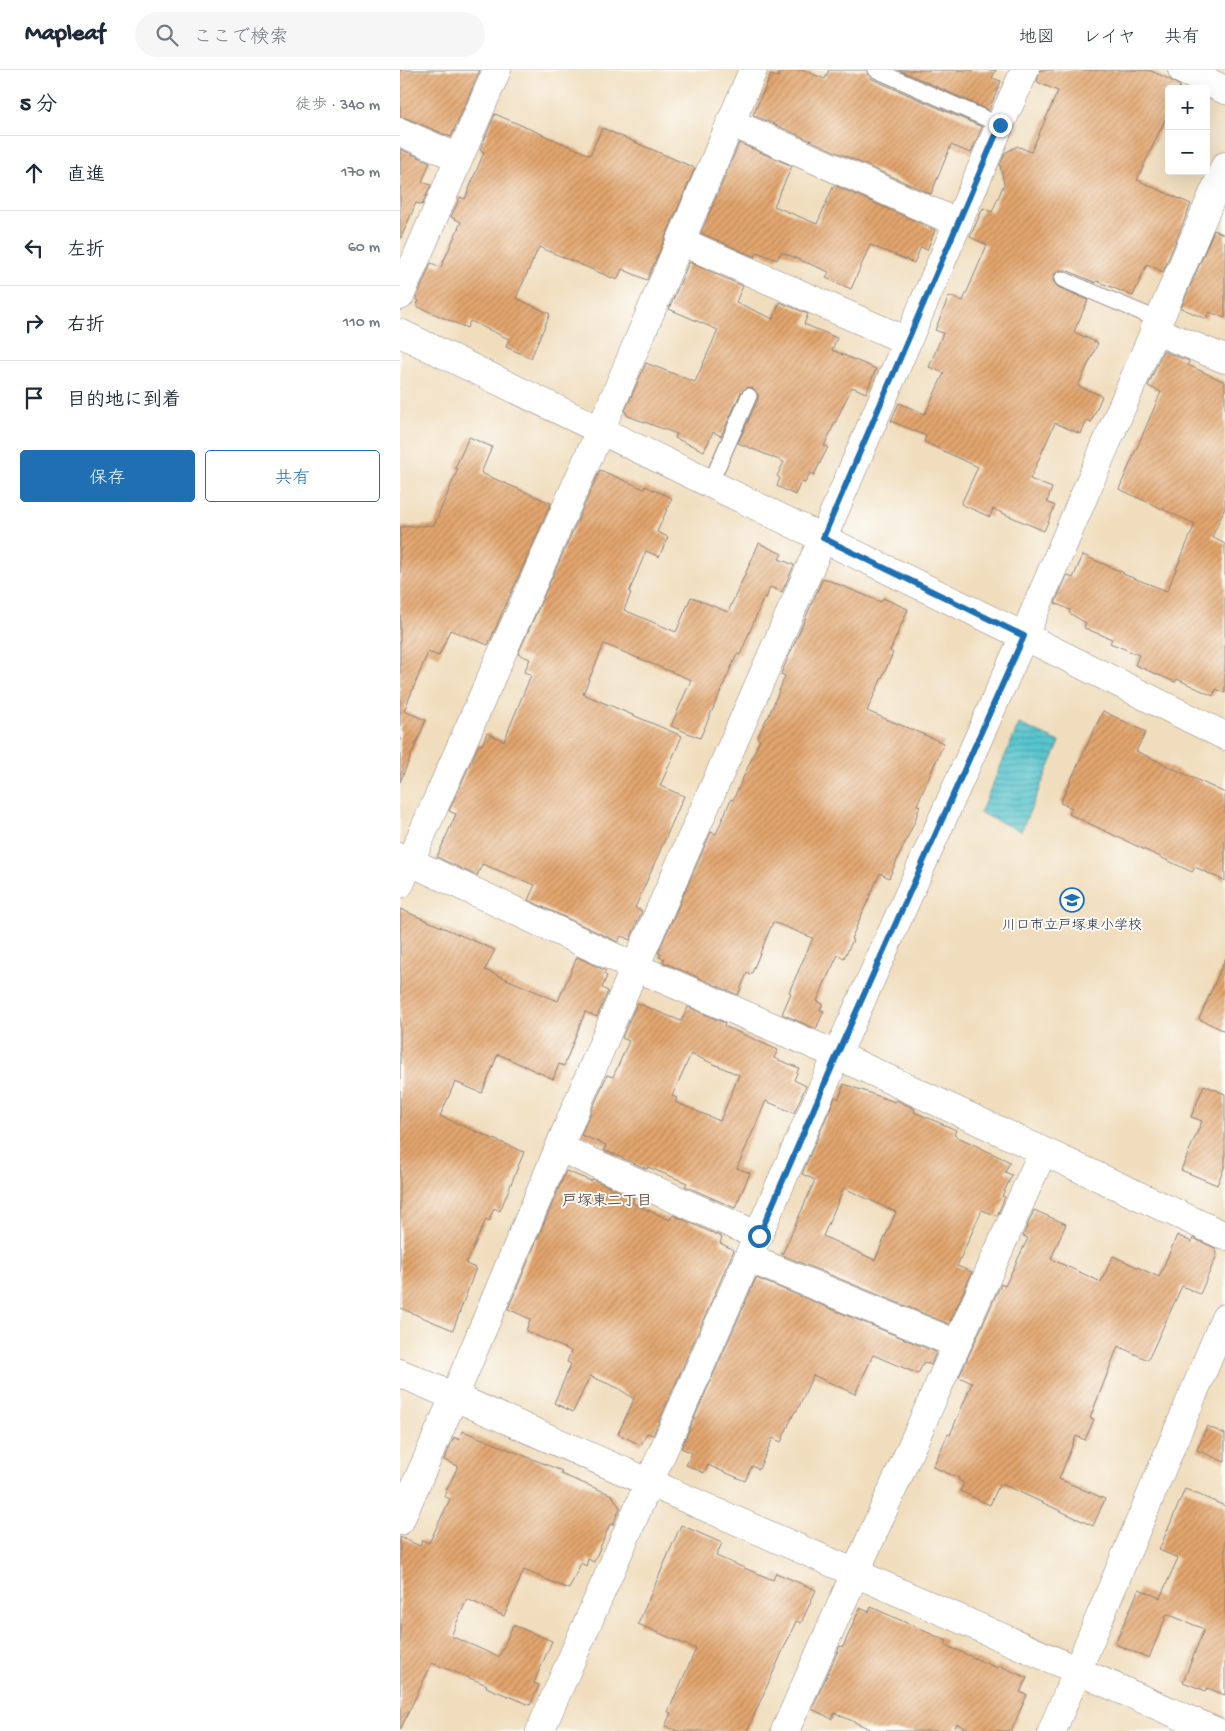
<!DOCTYPE html>
<html lang="ja">
<head>
<meta charset="utf-8">
<style>
	:root { --surface:#fff; --page:#f6f6f7; --text:#1f2937; --muted:#747a83; --line:#e0e1e3; --accent:#1f6fb2 }
	body { margin:0; font-family:"Gochi Hand","Klee One",sans-serif; background:var(--page); color:var(--text) }
	.controls { position:absolute; right:15px; top:15px; display:grid; overflow:hidden; border-radius:5px; box-shadow:0 5px 20px #0002 }
	.controls button { width:45px; height:45px; display:grid; place-items:center; padding:0; border:0; border-bottom:1px solid var(--line); background:var(--surface); color:var(--text); font:25px sans-serif }
	.stop { position:absolute; width:15px; height:15px; margin:-11px; border:4px solid #1f6fb2; border-radius:50%; background:#fff }
	.stop.end { background:#1f6fb2; border-color:#fff; box-shadow:0 1px 5px #0008 }
	.list { margin:0; padding:0; list-style:none }
	h2 { display:flex; justify-content:space-between; align-items:center; height:65px; margin:0; padding:0 20px; font-size:21px }
	h2 small { font-size:16px; font-weight:400; color:var(--muted) }
	.list li { display:grid; grid-template-columns:32px 1fr auto; gap:15px; align-items:center; box-sizing:border-box; height:75px; padding:0 20px; border-top:1px solid var(--line) }
	.list b { display:block; font-size:19px; white-space:nowrap }
	.list em { font-size:16px; font-style:normal; color:var(--muted) }
	.actions { display:flex; gap:10px; padding:15px 20px }
	.actions a { flex:1; padding:11px 0; border:1px solid var(--accent); border-radius:5px; text-align:center; font-size:18px; color:var(--accent) }
	.actions .main { background:var(--accent); color:#fff }
	.icon { flex:none; width:28px; height:28px; fill:none; stroke:currentColor; stroke-width:2; stroke-linecap:round; stroke-linejoin:round }
	.map { position:relative; flex:none; width:825px; height:1661px; overflow:hidden }
	header { display:flex; align-items:center; gap:30px; box-sizing:border-box; height:70px; padding:0 25px; background:var(--surface); border-bottom:1px solid var(--line) }
	header strong { font-size:24px }
	nav { display:flex; gap:28px; margin-inline-start:auto; font-size:18px }
	.search { width:350px; height:45px; background:var(--page); display:flex; align-items:center; gap:12px; box-sizing:border-box; padding:0 18px; border-radius:28px; color:var(--muted); font-size:19px }
	main { display:flex }
	aside { flex:1; background:var(--surface) }
	.map>svg:first-child { display:block }
</style>
</head>
<body>
<header>
<strong>Mapleaf</strong>
<div class="search"><svg class="icon" aria-label="search" viewBox="0 0 24 24"><circle cx="10" cy="10" r="6"/><path d="M15 15l6 6"/></svg>ここで検索</div>
<nav><a>地図</a><a>レイヤ</a><a>共有</a></nav>
</header>
<main>
<aside>
<h2>5 分<small>徒歩 · 340 m</small></h2>
<ul class="list">
<li><svg class="icon" aria-label="ahead" viewBox="0 0 24 24"><path d="M12 20V5M6 11l6-6 6 6"/></svg><div><b>直進</b></div><em>170 m</em></li>
<li><svg class="icon" aria-label="left" viewBox="0 0 24 24"><path d="M17 20v-9H6M10 6l-5 5 5 5"/></svg><div><b>左折</b></div><em>60 m</em></li>
<li><svg class="icon" aria-label="right" viewBox="0 0 24 24"><path d="M7 20v-9h11M14 6l5 5-5 5"/></svg><div><b>右折</b></div><em>110 m</em></li>
<li><svg class="icon" aria-label="arrive" viewBox="0 0 24 24"><path d="M6 21V4h12l-3 4 3 4H6"/></svg><div><b>目的地に到着</b></div></li>
</ul>
<div class="actions"><a class="main">保存</a><a>共有</a></div>
</aside>
<div class="map">
<svg width="825" height="1661" viewBox="0 0 825 1661">
	<defs>
		<pattern id="water-rules" width="6" height="5" patternUnits="userSpaceOnUse" patternTransform="scale(1.25)"><rect width="6" height="5" fill="#58c5cd"/><path d="M0 2.5h6" fill="none" stroke="#48a0a8"/></pattern>
		<pattern id="building-hatch" width="6" height="6" patternUnits="userSpaceOnUse" patternTransform="scale(1.25)"><rect width="6" height="6" fill="#e3a66e"/><path d="M-1 1l2-2M0 6l6-6M5 7l2-2" fill="none" stroke="#b8875c"/></pattern>
	</defs>
	<rect width="100%" height="100%" fill="#fdfcf7"/>
	<filter id="ink" filterUnits="userSpaceOnUse"><feTurbulence type="fractalNoise" baseFrequency=".02" numOctaves="2"/><feDisplacementMap in="SourceGraphic" scale="10" xChannelSelector="R" yChannelSelector="G"/><feConvolveMatrix kernelMatrix="1 2 1 2 8 2 1 2 1" color-interpolation-filters="sRGB"/></filter>
	<filter id="wash" filterUnits="userSpaceOnUse"><feTurbulence type="fractalNoise" baseFrequency=".0096" numOctaves="4" result="noise"/><feDisplacementMap in="SourceGraphic" scale="20" xChannelSelector="R" yChannelSelector="G"/><feGaussianBlur stdDeviation="1.12" result="paint"/><feColorMatrix in="noise" values="0 0 0 0 0 0 0 0 0 0 0 0 0 0 0 0 0 1.4 0 .05"/><feComposite in="paint" operator="in"/></filter>
	<g filter="url(#wash)">
		<rect width="100%" height="100%" fill="#f0ddbd"/>
		<path fill="url(#water-rules)" stroke="#3d7484" d="M 619,654 L 660,672 L 621,761 L 580,743 Z"/>
		<g id="blocks">
			<path fill="url(#building-hatch)" fill-rule="evenodd" d="M 0,0 L 80,0 L 51,67 L 6,48 L 0,47 Z
				M 381,0 L 403,0 L 425,9 L 429,0 L 467,0 L 468,5 L 472,9 L 582,57 L 571,83 L 551,75 L 531,124 L 353,45 L 371,5 L 378,7 Z
				M 499,0 L 596,0 L 592,8 L 601,11 L 589,40 Z
				M 640,0 L 749,0 L 769,9 L 780,16 L 779,19 L 769,19 L 769,41 L 737,110 L 791,134 L 763,202 L 747,194 L 733,226 L 697,211 L 696,213 L 666,200 L 660,200 L 654,205 L 653,211 L 658,217 L 688,230 L 674,262 L 698,273 L 678,316 L 702,326 L 691,352 L 687,350 L 681,364 L 655,353 L 630,409 L 652,418 L 647,432 L 655,436 L 644,461 L 593,439 L 590,447 L 561,434 L 578,397 L 524,372 L 526,366 L 491,351 L 499,333 L 525,344 L 544,303 L 529,297 L 543,263 L 535,260 L 549,226 L 563,231 L 587,175 L 570,167 L 583,138 L 592,142 L 604,114 L 600,95 L 605,83 L 617,76 L 631,82 L 658,21 L 637,12 Z
				M 95,44 L 190,85 L 202,58 L 295,98 L 247,210 L 222,199 L 217,210 L 139,177 L 116,228 L 150,244 L 131,288 L 106,277 L 109,269 L 70,251 L 67,258 L 16,236 L 19,231 L 16,229 L 31,193 L 41,197 L 61,152 L 51,147 L 60,127 L 65,129 L 84,82 L 80,80 Z
				M 339,73 L 392,96 L 374,136 L 417,154 L 434,115 L 535,160 L 527,180 L 521,177 L 514,193 L 470,175 L 451,219 L 426,208 L 429,202 L 381,182 L 377,190 L 357,182 L 355,187 L 301,163 Z
				M 0,79 L 30,92 L 22,112 L 31,115 L 22,135 L 16,133 L 0,170 Z
				M 814,160 L 825,165 L 825,248 L 809,242 L 806,249 L 781,238 Z
				M 289,192 L 343,216 L 336,232 L 373,249 L 380,232 L 408,244 L 404,254 L 437,268 L 432,280 L 476,299 L 466,323 L 452,317 L 424,376 L 428,377 L 414,405 L 410,403 L 405,413 L 401,412 L 395,425 L 377,416 L 380,408 L 377,406 L 384,392 L 338,373 L 358,329 L 358,325 L 353,318 L 348,317 L 341,322 L 321,366 L 313,362 L 304,381 L 275,368 L 277,364 L 228,346 L 225,341 L 246,293 L 295,312 L 318,260 L 269,239 Z
				M 763,281 L 789,291 L 788,295 L 825,312 L 825,438 L 812,467 L 825,474 L 825,623 L 816,619 L 813,626 L 777,609 L 775,612 L 735,595 L 739,585 L 710,573 L 712,569 L 684,558 L 686,553 L 669,543 L 670,540 L 655,533 L 667,505 L 673,508 L 683,485 L 724,503 L 723,504 L 767,521 L 795,454 L 719,419 L 761,322 L 748,316 Z
				M 69,367 L 92,377 L 81,403 L 151,433 L 88,575 L 50,560 L 39,586 L 28,582 L 4,641 L 26,650 L 0,712 L 0,457 L 34,455 L 58,399 L 55,398 Z
				M 200,400 L 244,419 L 245,416 L 272,428 L 257,462 L 268,467 L 259,487 L 246,481 L 229,522 L 231,523 L 224,540 L 276,562 L 291,527 L 328,542 L 359,473 L 382,484 L 379,489 L 394,495 L 382,522 L 370,517 L 366,528 L 364,527 L 340,585 L 337,584 L 300,668 L 271,656 L 291,610 L 204,574 L 183,624 L 282,666 L 260,716 L 284,726 L 235,838 L 242,841 L 230,870 L 221,866 L 218,872 L 128,830 L 135,815 L 82,794 L 77,806 L 37,787 L 56,744 L 49,741 L 79,674 L 82,675 L 87,663 L 104,671 L 131,605 L 124,602 L 130,589 L 118,584 Z
				M 423,508 L 481,532 L 483,528 L 508,539 L 490,581 L 493,583 L 467,641 L 544,673 L 517,735 L 520,736 L 514,753 L 489,808 L 480,803 L 451,869 L 453,870 L 444,888 L 438,885 L 426,910 L 417,931 L 423,934 L 420,940 L 424,941 L 416,959 L 382,944 L 391,923 L 389,922 L 413,868 L 373,852 L 351,905 L 347,903 L 338,925 L 263,892 L 265,889 L 259,887 L 261,884 L 258,883 L 311,762 L 316,764 L 331,729 L 333,730 L 360,670 L 357,668 L 367,648 L 368,648 L 385,606 L 381,604 Z
				M 703,641 L 746,662 L 736,681 L 825,723 L 825,811 L 795,797 L 792,802 L 669,744 L 672,738 L 660,733 Z
				M 0,839 L 95,880 L 85,900 L 158,931 L 177,887 L 206,901 L 204,904 L 207,906 L 202,918 L 208,921 L 197,947 L 185,942 L 164,996 L 159,994 L 153,1009 L 98,984 L 82,1023 L 55,1012 L 40,1046 L 124,1082 L 100,1141 L 94,1138 L 89,1151 L 86,1149 L 66,1194 L 76,1198 L 53,1260 L 0,1238 Z
				M 825,889 L 825,961 L 799,949 Z
				M 237,933 L 281,951 L 288,937 L 325,953 L 324,956 L 378,980 L 374,988 L 399,998 L 394,1010 L 406,1016 L 394,1043 L 366,1031 L 337,1098 L 350,1103 L 335,1138 L 285,1116 L 287,1113 L 248,1097 L 247,1099 L 204,1080 L 206,1075 L 181,1065 L 207,1005 L 213,1007 L 229,971 L 222,968 ZM 291,984 L 339,1005 L 320,1051 L 275,1032 L 277,1028 L 272,1026 Z
				M 444,1014 L 495,1032 L 496,1030 L 515,1039 L 514,1042 L 556,1060 L 554,1065 L 610,1092 L 605,1102 L 612,1105 L 602,1126 L 605,1127 L 597,1146 L 582,1140 L 557,1196 L 572,1202 L 549,1254 L 382,1185 L 415,1110 L 402,1104 L 435,1027 L 439,1029 ZM 444,1118 L 496,1142 L 475,1190 L 423,1166 Z
				M 804,1015 L 825,1024 L 825,1095 L 817,1115 L 781,1100 L 802,1051 L 791,1047 Z
				M 166,1101 L 191,1111 L 192,1109 L 234,1128 L 232,1133 L 270,1150 L 273,1145 L 322,1167 L 320,1173 L 334,1180 L 253,1365 L 247,1363 L 241,1375 L 218,1364 L 234,1329 L 218,1318 L 190,1306 L 173,1342 L 154,1333 L 171,1294 L 167,1292 L 171,1281 L 126,1261 L 130,1249 L 108,1239 Z
				M 634,1140 L 666,1154 L 651,1189 L 701,1212 L 713,1186 L 759,1207 L 777,1165 L 792,1172 L 793,1168 L 815,1178 L 817,1185 L 800,1224 L 782,1216 L 748,1290 L 718,1276 L 690,1348 L 694,1349 L 685,1370 L 676,1366 L 659,1409 L 705,1429 L 693,1456 L 600,1413 L 590,1435 L 560,1421 L 564,1413 L 558,1410 L 559,1408 L 533,1397 L 548,1364 L 550,1365 L 572,1313 L 559,1307 L 601,1214 L 605,1216 L 628,1168 L 623,1166 Z
				M 356,1208 L 536,1282 L 531,1295 L 524,1292 L 518,1304 L 473,1285 L 455,1324 L 413,1305 L 397,1341 L 395,1341 L 381,1372 L 373,1368 L 359,1399 L 352,1396 L 345,1411 L 308,1395 L 304,1403 L 286,1395 L 292,1383 L 281,1378 Z
				M 807,1356 L 825,1364 L 825,1392 L 797,1380 Z
				M 63,1361 L 162,1401 L 161,1404 L 212,1425 L 220,1438 L 213,1455 L 210,1454 L 194,1492 L 188,1489 L 186,1496 L 181,1493 L 169,1519 L 124,1500 L 104,1546 L 67,1529 L 51,1566 L 99,1587 L 113,1555 L 152,1571 L 134,1613 L 139,1615 L 130,1635 L 86,1617 L 87,1615 L 32,1593 L 0,1660 L 0,1467 L 20,1476 L 22,1470 L 29,1473 L 50,1429 L 44,1426 L 58,1396 L 44,1390 L 54,1367 L 59,1370 Z
				M 785,1419 L 825,1436 L 825,1625 L 807,1618 L 806,1621 L 783,1612 L 804,1559 L 767,1544 L 749,1588 L 715,1574 L 739,1519 L 760,1528 L 778,1488 L 759,1480 Z
				M 281,1455 L 322,1473 L 316,1486 L 373,1510 L 376,1503 L 416,1520 L 401,1553 L 396,1551 L 347,1661 L 277,1661 L 265,1656 L 271,1643 L 268,1642 L 296,1579 L 238,1554 Z
				M 471,1537 L 547,1571 L 545,1575 L 597,1598 L 598,1595 L 627,1608 L 620,1622 L 627,1625 L 611,1661 L 572,1661 L 557,1654 L 553,1661 L 474,1661 L 435,1643 L 432,1649 L 412,1639 L 440,1576 L 443,1577 L 460,1538 L 469,1542 Z"/>
		</g>
	</g>
	<g filter="url(#ink)">
		<use href="#blocks" fill-opacity="0" stroke="#89807c" stroke-width="1"/>
		<g fill="none" stroke-linecap="round" stroke-linejoin="round">
			<g stroke="#89807c" stroke-width="17">
				<path id="service" d="M 476,0 L 600,55
					M 662,209 L 759,250
					M 310,414 L 349,326"/>
			</g>
			<g stroke="#89807c" stroke-width="29">
				<path id="minor" d="M 782,0 L 825,20
					M 330,52 L 558,153
					M 0,62 L 59,88
					M 280,171 L 507,271
					M 0,226 L 97,0
					M 754,260 L 825,289
					M 0,787 L 235,897 L 437,985 L 825,1166
					M 0,814 L 200,361 L 353,0
					M 160,1078 L 359,1166
					M 348,1188 L 557,1274
					M 0,1303 L 815,1661
					M 0,1451 L 54,1327 L 235,897 L 423,468 L 600,55 L 625,0
					M 140,1661 L 437,985 L 624,566 L 825,96
					M 385,1661 L 643,1081"/>
			</g>
			<g stroke="#89807c" stroke-width="29">
				<path id="tertiary" d="M 0,263 L 624,566 L 825,666
					M 652,1661 L 825,1248"/>
			</g>
			<use href="#service" stroke="#fff" stroke-width="15"/>
			<use href="#minor" stroke="#fff" stroke-width="28"/>
			<use href="#tertiary" stroke="#fff" stroke-width="28"/>
		</g>
	</g>
	<g fill="none" stroke-linecap="round" stroke-linejoin="round" filter="url(#ink)">
		<path stroke="#1f6fb2" stroke-width="6" d="M 359,1166 L 437,985 L 624,566 L 423,468 L 600,55"/>
	</g>
	<defs>
		<g id="school-ring" transform="scale(1.25)"><circle r="9.5" fill="#fdfcf7" stroke="#1f6fb2" stroke-width="1.5"/><path d="M0-5L7-2L0 1L-7-2ZM-4 1L0 2.5L4 1V4Q0 6-4 4Z" fill="#1f6fb2"/></g>
	</defs>
	<g fill-rule="evenodd">
		<use href="#school-ring" x="672" y="830"/>
	</g>
	<g text-anchor="middle" stroke-width="4" stroke-linejoin="round" paint-order="stroke">
		<g font-size="14" fill="#22223b" stroke="#fdfcf7">
			<text x="672" y="859">川口市立戸塚東小学校</text>
		</g>
		<g font-size="15" font-weight="bold" fill="#66504d" stroke="#fdfcf7">
			<text x="207" y="1135">戸塚東二丁目</text>
		</g>
	</g>
</svg>
<div class="controls">
<button>+</button>
<button>−</button>
</div>
<div class="stop" style="left:359px;top:1166px"></div>
<div class="stop end" style="left:600px;top:55px"></div>
</div>
</main>
</body>
</html>
